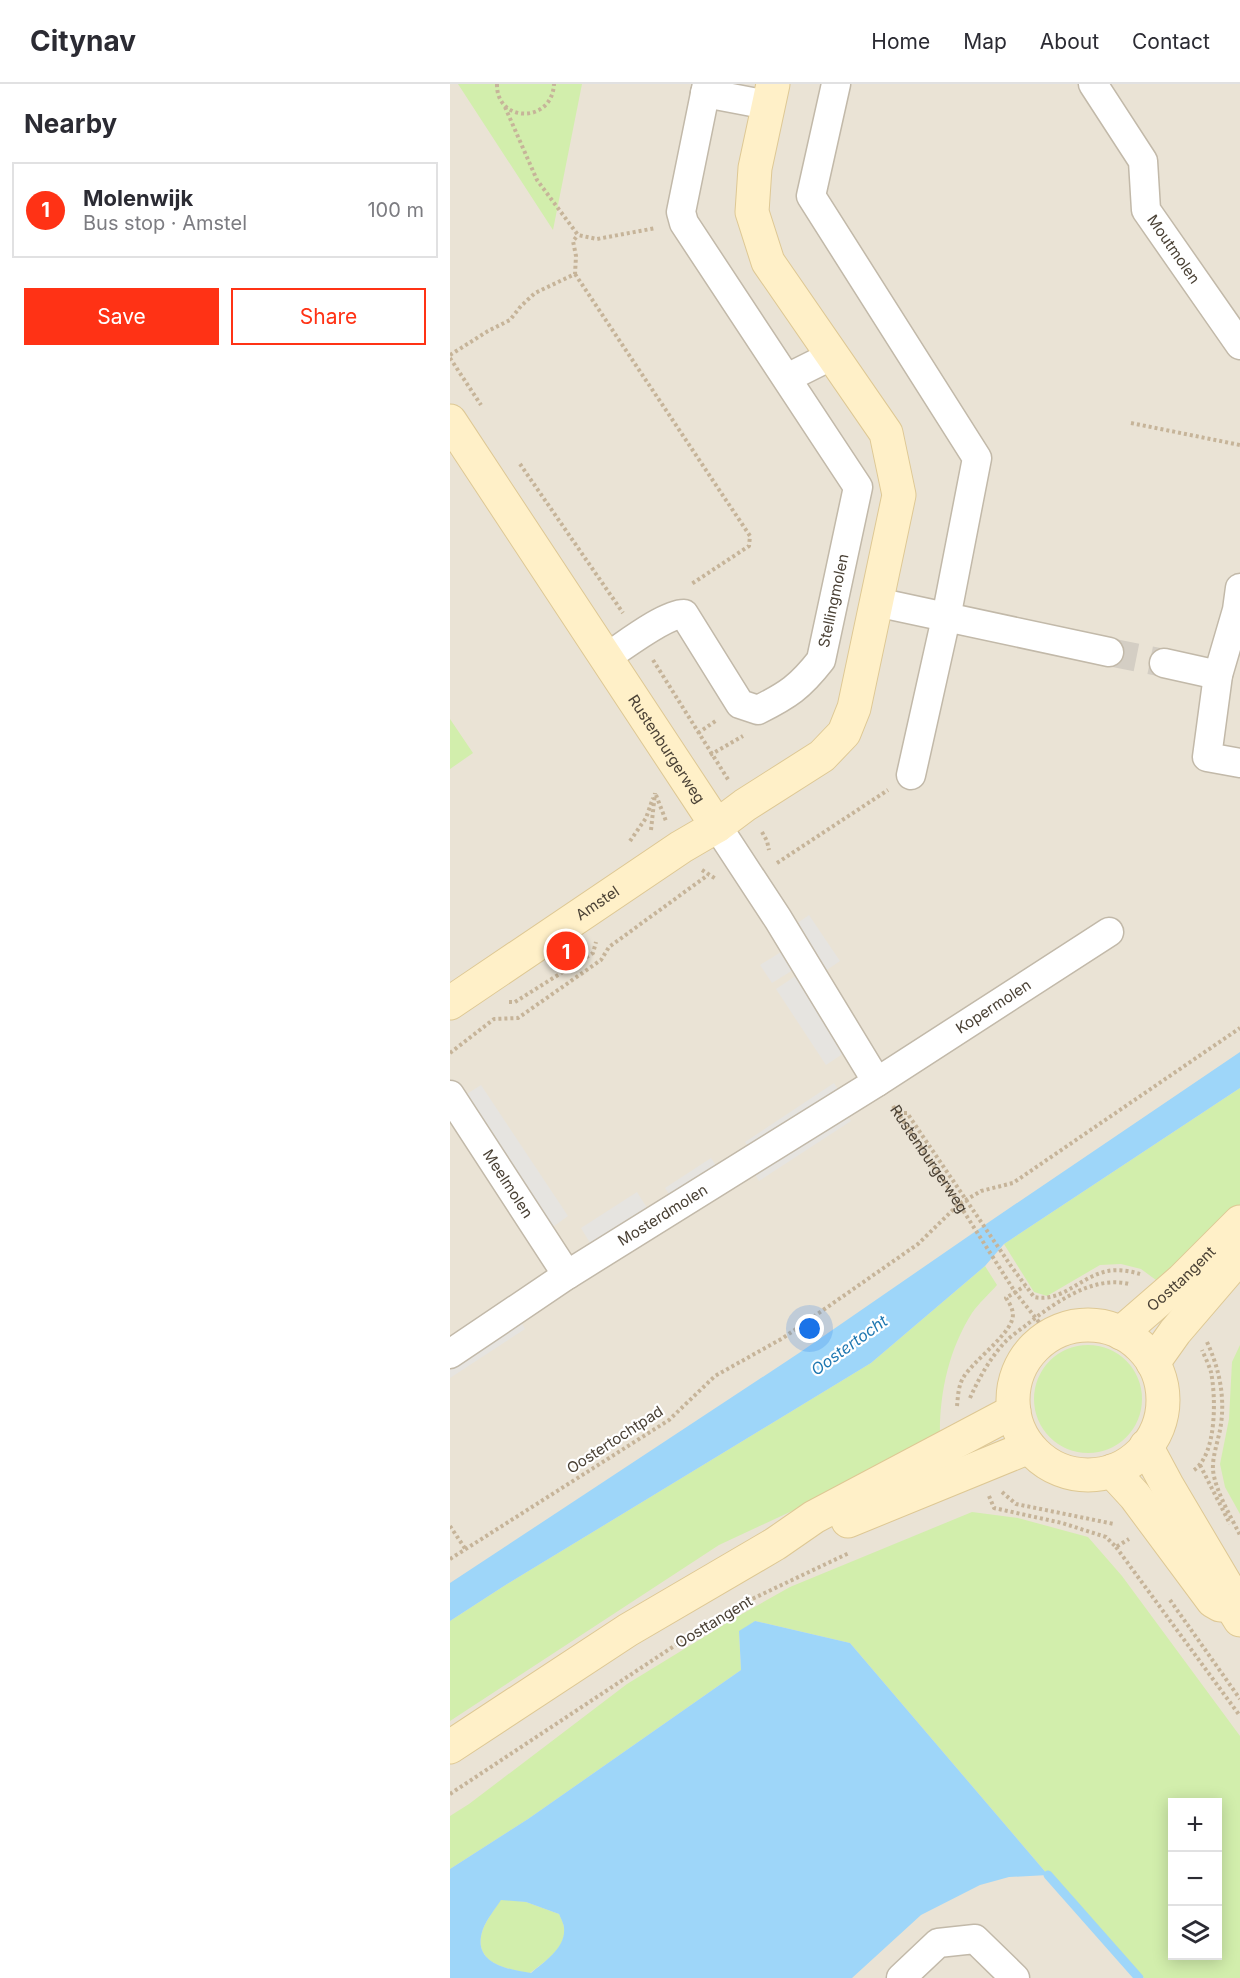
<!DOCTYPE html>
<html lang="en">
<head>
<meta charset="utf-8">
<style>
	:root { --surface:#fff; --page:#f7f7f7; --text:#2b2b33; --muted:#7c7c81; --line:#e1e1e2; --accent:#ff3215 }
	body { margin:0; font-family:Inter,sans-serif; background:var(--page); color:var(--text) }
	.controls { position:absolute; right:18px; bottom:18px; display:grid; overflow:hidden; border-radius:0px; box-shadow:0 3px 15px #0003 }
	.controls button { width:54px; height:54px; display:grid; place-items:center; padding:0; border:0; border-bottom:2px solid var(--line); background:var(--surface); color:var(--text); font:30px sans-serif }
	.you { position:absolute; left:360px; top:1245px; width:21px; height:21px; margin:-15px; border:4px solid #fff; border-radius:50%; background:#1a73e8; box-shadow:0 0 0 9px #1a73e833 }
	.badge { display:grid; place-items:center; width:39px; height:39px; border-radius:50%; background:var(--accent); color:#fff; font-size:20px; font-weight:700 }
	.pin { position:absolute; translate:-50% -50%; border:3px solid #fff; box-shadow:0 2px 6px #0006 }
	.list { margin:0; padding:0; list-style:none }
	h2 { display:flex; justify-content:space-between; align-items:center; height:78px; margin:0; padding:0 24px; font-size:26px }
	h2 small { font-size:20px; font-weight:400; color:var(--muted) }
	.list li { display:grid; grid-template-columns:39px 1fr auto; gap:18px; align-items:center; box-sizing:border-box; height:96px; margin:0 12px 12px; padding:0 12px; border:2px solid var(--line); border-radius:0px }
	.list b { display:block; font-size:22px; white-space:nowrap }
	.list p { margin:0; font-size:20px; white-space:nowrap; color:var(--muted) }
	.list em { font-size:20px; font-style:normal; color:var(--muted) }
	.actions { display:flex; gap:12px; padding:18px 24px }
	.actions a { flex:1; padding:14px 0; border:2px solid var(--accent); border-radius:0px; text-align:center; font-size:21px; color:var(--accent) }
	.actions .main { background:var(--accent); color:#fff }
	.icon { flex:none; width:33px; height:33px; fill:none; stroke:currentColor; stroke-width:2; stroke-linecap:round; stroke-linejoin:round }
	.map { position:relative; flex:none; width:790px; height:1894px; overflow:hidden }
	header { display:flex; align-items:center; gap:36px; box-sizing:border-box; height:84px; padding:0 30px; background:var(--surface); border-bottom:2px solid var(--line) }
	header strong { font-size:28px }
	nav { display:flex; gap:33px; margin-inline-start:auto; font-size:21px }
	main { display:flex }
	aside { flex:1; background:var(--surface) }
	.map>svg:first-child { display:block }
</style>
</head>
<body>
<header>
<strong>Citynav</strong>
<nav><a>Home</a><a>Map</a><a>About</a><a>Contact</a></nav>
</header>
<main>
<aside>
<h2>Nearby<small></small></h2>
<ul class="list">
<li><span class="badge">1</span><div><b>Molenwijk</b><p>Bus stop · Amstel</p></div><em>100 m</em></li>
</ul>
<div class="actions"><a class="main">Save</a><a>Share</a></div>
</aside>
<div class="map">
<svg width="790" height="1894" viewBox="0 0 790 1894">
	<rect width="100%" height="100%" fill="#f6f1e8"/>
	<path fill="#eae3d5" fill-rule="evenodd" d="M 0,0 L 790,0 L 790,1894 L 0,1894 ZM 722,1718 L 768,1718 L 768,1872 L 722,1872 Z"/>
	<path fill="#d2eeac" fill-rule="evenodd" d="M 8,0 L 132,0 L 103,146 Z
		M 0,635 L 23,669 L 0,685 Z
		M 790,1004 L 790,1123 L 725,1187 L 718,1186 L 706,1196 L 691,1185 L 671,1180 L 650,1181 L 597,1212 L 584,1208 L 554,1160 Z
		M 535,1182 L 547,1201 C 539,1210 529,1219 522,1229 C 499,1265 489,1310 490,1353 L 443,1380 L 269,1461 L 0,1637 L 0,1537 L 54,1502 L 421,1279 Z
		M 790,1261 L 790,1430 L 775,1403 L 770,1380 L 779,1335 L 782,1278 Z
		M584 1315a54 54 0 1 1 108 0a54 54 0 1 1-108 0Z
		M 522,1428 L 568,1434 L 638,1453 L 672,1492 L 790,1652 L 790,1894 L 694,1894 L 598,1791 L 400,1559 L 305,1537 L 289,1548 L 291,1586 L 78,1735 L 0,1785 L 0,1732 L 19,1720 L 177,1600 L 285,1534 L 340,1503 ZM 722,1718 L 768,1718 L 768,1872 L 722,1872 Z
		M 51,1815 L 76,1818 L 109,1830 C 111,1834 114,1840 114,1844 C 117,1864 94,1878 80,1889 C 56,1885 21,1879 33,1845 C 37,1835 45,1825 51,1815 Z"/>
	<path fill="#e6e4e0" d="M 359,831 L 390,877 L 374,888 L 342,843 Z
		M 331,868 L 343,886 L 322,899 L 310,881 Z
		M 347,891 L 397,967 L 376,981 L 326,905 Z
		M 384,999 L 389,1007 L 300,1066 L 295,1058 Z
		M 31,1001 L 118,1132 L 100,1145 L 12,1013 Z
		M 396,1029 L 401,1037 L 309,1097 L 304,1089 Z
		M 261,1074 L 267,1083 L 221,1113 L 215,1104 Z
		M 187,1108 L 199,1127 L 143,1164 L 131,1144 Z
		M 70,1236 L 75,1245 L 0,1294 L 0,1283 Z"/>
	<path fill="#9ed6f9" fill-rule="evenodd" d="M 790,968 L 790,1004 L 554,1160 L 535,1182 L 421,1279 L 54,1502 L 0,1537 L 0,1499 L 349,1269 L 539,1138 Z
		M 305,1537 L 400,1559 L 598,1791 L 559,1793 L 530,1801 L 471,1831 L 402,1894 L 0,1894 L 0,1785 L 78,1735 L 291,1586 L 289,1547 ZM 51,1816 L 76,1818 L 109,1830 C 111,1835 114,1840 114,1844 C 116,1864 94,1878 81,1889 C 56,1885 21,1879 33,1845 C 37,1835 45,1825 51,1816 Z"/>
	<g fill="none" stroke-linecap="round" stroke-linejoin="round">
		<path stroke="#9ed6f9" stroke-width="9" d="M 598,1791 L 689,1894"/>
		<path stroke="#d4cec4" stroke-width="28" stroke-dasharray="28 14" stroke-linecap="butt" d="M 659,568 L 714,579"/>
		<g stroke="#c2b9a9" stroke-width="31">
			<g id="street">
				<path d="M 386,0 L 361,112 L 527,374 L 496,534 L 461,691"/>
				<path id="s2" d="M 643,0 L 693,77 L 696,126 L 790,261"/>
				<path d="M 255,9 L 318,21"/>
				<path d="M 337,294 L 383,271"/>
				<path d="M 790,504 L 787,526 L 768,591 L 757,673 L 790,679"/>
				<path d="M 426,518 L 659,568"/>
				<path id="s3" d="M 157,573 C 174,562 215,530 234,530 L 290,620 L 308,626 C 338,611 350,603 371,576 L 408,403 L 234,139 L 231,128 L 257,0"/>
				<path d="M 714,579 L 768,591"/>
				<path d="M 267,742 L 328,835 L 427,998"/>
				<path id="s4" d="M 0,1011 L 117,1191"/>
				<path id="s5" d="M 0,1270 L 117,1191 L 427,998 L 659,848"/>
				<path d="M 451,1894 L 488,1859 L 525,1855 L 565,1894"/>
			</g>
		</g>
		<g stroke="#dec894" stroke-width="35">
			<g id="secondary">
				<path id="s6" d="M 0,337 L 267,742"/>
				<path id="s7" d="M 0,919 L 231,763 L 267,742 L 295,721 L 372,672 L 394,649 L 404,624 L 449,411 L 436,349 L 318,178 L 302,128 L 305,84 L 323,0"/>
				<circle cx="638" cy="1316" r="75"/>
				<path id="s8" d="M 671,1249 L 732,1196 L 790,1138"/>
				<path d="M 703,1279 L 725,1248 L 790,1172"/>
				<path d="M 696,1362 L 718,1403 L 779,1506 L 785,1528 L 790,1536"/>
				<path d="M 662,1387 L 685,1412 L 763,1517 L 770,1521"/>
				<path d="M 398,1437 L 579,1363"/>
				<path d="M 0,1663 L 178,1546 L 325,1460 L 364,1433 L 564,1327"/>
			</g>
		</g>
		<g stroke="#c6b499" stroke-width="4" stroke-dasharray="3 3" stroke-linecap="butt">
			<path d="M 47,0 C 46,39 102,40 104,0"/>
			<path d="M 55,23 L 87,96 L 128,151 L 147,155 L 206,144"/>
			<path d="M 125,190 L 300,452 L 299,462 L 240,501"/>
			<path d="M 0,271 L 38,247 L 60,236 L 71,222 L 85,209 L 125,190 L 126,172 L 123,157 L 128,151"/>
			<path d="M 0,274 L 31,321"/>
			<path d="M 681,339 L 790,361"/>
			<path d="M 70,380 L 173,529"/>
			<path d="M 203,576 L 279,697"/>
			<path d="M 248,649 L 267,636"/>
			<path d="M 260,671 L 293,652"/>
			<path d="M 206,711 L 216,737"/>
			<path d="M 201,746 L 205,709"/>
			<path d="M 312,748 L 317,757 L 319,766"/>
			<path d="M 180,757 L 196,734 L 203,714"/>
			<path d="M 327,779 L 438,706"/>
			<path d="M 252,786 L 266,795"/>
			<path d="M 59,918 L 65,918 L 143,869 L 146,858"/>
			<path d="M 0,969 L 44,935 L 68,934 L 151,876 L 159,863 L 258,791"/>
			<path id="s1" d="M 443,1022 L 502,1109 L 565,1208 L 600,1252"/>
			<path d="M 448,1029 L 457,1029 L 561,1182 L 584,1213 C 612,1219 631,1192 658,1187 C 668,1185 680,1187 690,1190"/>
			<path d="M 757,1258 C 769,1284 775,1312 771,1340 C 769,1355 762,1372 763,1386 C 765,1406 781,1433 790,1451"/>
			<path d="M 520,1314 C 529,1294 539,1276 554,1259 C 560,1253 568,1247 575,1242 C 603,1220 642,1191 679,1200"/>
			<path d="M 507,1322 C 508,1313 508,1303 513,1294 C 523,1277 557,1253 562,1236 C 565,1228 560,1220 556,1214 L 575,1202"/>
			<path d="M 750,1381 L 780,1440"/>
			<path d="M 744,1386 C 767,1370 766,1313 761,1288 C 759,1281 755,1273 752,1266"/>
			<path d="M 552,1408 L 566,1420 L 664,1440"/>
			<path d="M 539,1412 L 544,1424 L 612,1439 L 656,1453 L 666,1463 L 679,1455"/>
			<path d="M 0,1442 L 16,1466"/>
			<path d="M 666,1463 L 790,1632"/>
			<path d="M 0,1475 L 219,1336 L 265,1292 L 333,1254 L 468,1160 L 509,1120 L 531,1107 L 563,1099 L 790,944"/>
			<path d="M 720,1516 L 790,1615"/>
			<path d="M 281,1525 L 399,1469"/>
			<path d="M 0,1710 L 262,1537"/>
		</g>
		<use href="#street" stroke="#fff" stroke-width="28"/>
		<use href="#secondary" stroke="#fff0c8" stroke-width="33"/>
	</g>
	<g text-anchor="middle" stroke-width="4.5" stroke-linejoin="round" paint-order="stroke">
		<g font-size="15" fill="#4a4135" stroke="#fff">
			<text dy="5" stroke="none"><textPath href="#s2" startOffset="189">Moutmolen</textPath></text>
			<text dy="5" stroke="none"><textPath href="#s3" startOffset="356">Stellingmolen</textPath></text>
			<text dy="5" stroke="none"><textPath href="#s6" startOffset="393">Rustenburgerweg</textPath></text>
			<text dy="5" stroke="none"><textPath href="#s7" startOffset="178">Amstel</textPath></text>
			<text dy="5" stroke="none"><textPath href="#s5" startOffset="645">Kopermolen</textPath></text>
			<text dy="5" stroke="none"><textPath href="#s1" startOffset="64">Rustenburgerweg</textPath></text>
			<text dy="5" stroke="none"><textPath href="#s4" startOffset="106">Meelmolen</textPath></text>
			<text dy="5" stroke="none"><textPath href="#s5" startOffset="254">Mosterdmolen</textPath></text>
			<text dy="5" stroke="none"><textPath href="#s8" startOffset="81">Oosttangent</textPath></text>
			<text transform="translate(165 1356) rotate(-33)" y="5">Oostertochtpad</text>
			<text transform="translate(264 1538) rotate(-31)" y="5">Oosttangent</text>
		</g>
		<g font-size="16" font-style="italic" fill="#1f78b1" stroke="#fff">
			<text transform="translate(399 1261) rotate(-36)" y="6">Oostertocht</text>
		</g>
	</g>
</svg>
<div class="controls">
<button>+</button>
<button>−</button>
<button><svg class="icon" aria-label="layers" viewBox="0 0 24 24"><path d="M12 4l9 5-9 5-9-5zM3 14l9 5 9-5"/></svg></button>
</div>
<div class="you"></div>
<div class="pin badge" style="left:116px;top:867px">1</div>
</div>
</main>
</body>
</html>
